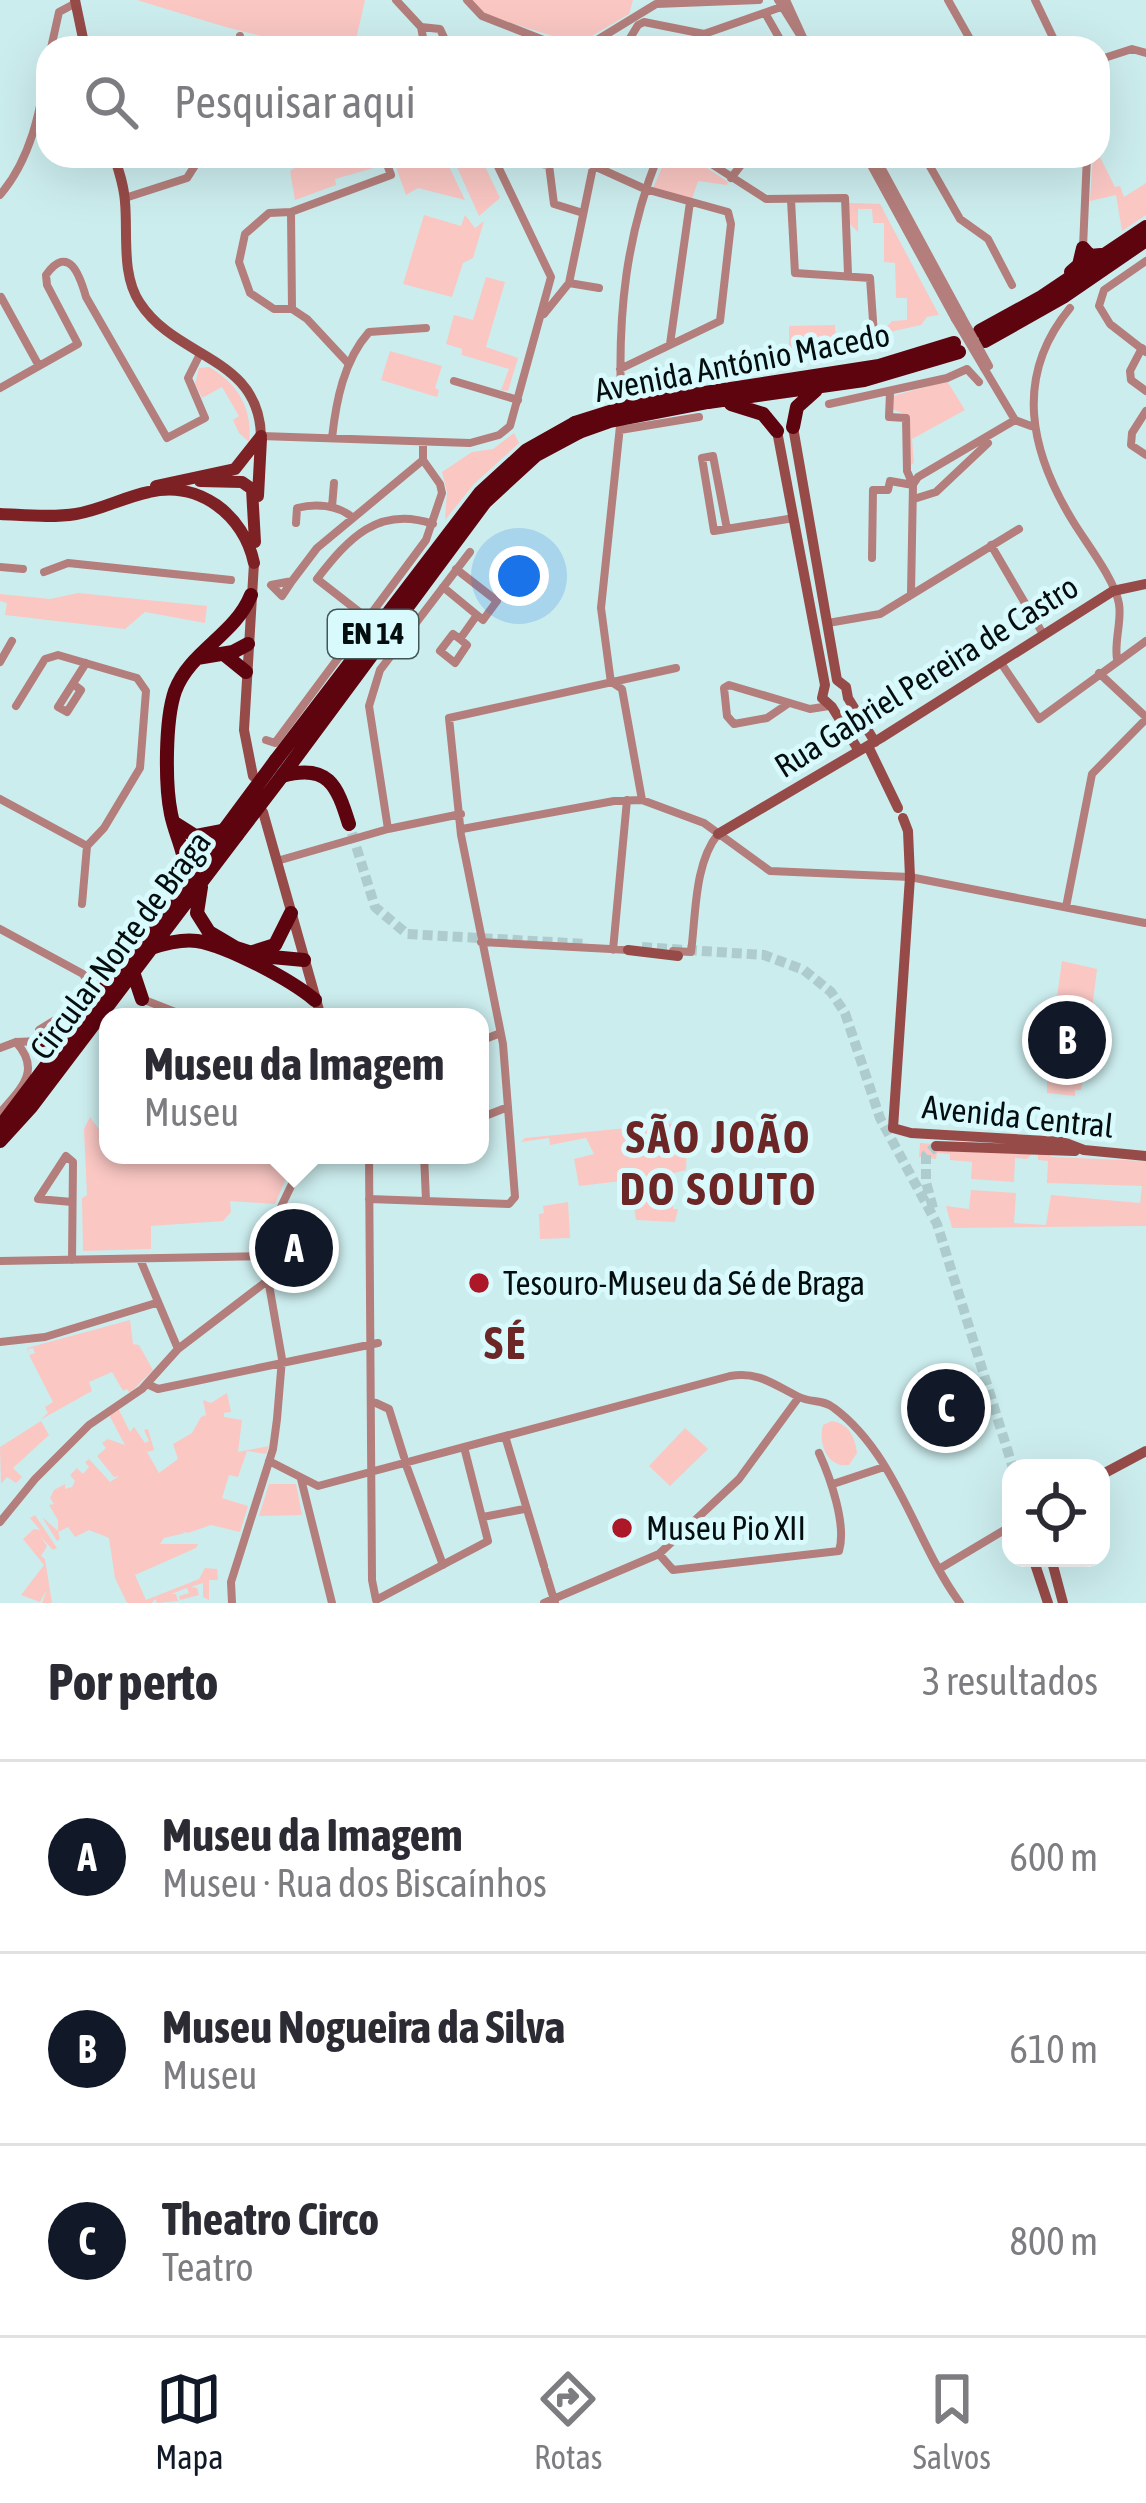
<!DOCTYPE html>
<html lang="pt">
<head>
<meta charset="utf-8">
<style>
	:root { --surface:#fff; --page:#f7f7f7; --text:#2b2b33; --muted:#7c7c81; --line:#e1e1e2; --accent:#111827 }
	body { margin:0; font-family:"Asap Condensed",sans-serif; background:var(--page); color:var(--text) }
	.controls { position:absolute; right:36px; bottom:36px; display:grid; overflow:hidden; border-radius:24px; box-shadow:0 12px 48px #0002 }
	.controls button { width:108px; height:108px; display:grid; place-items:center; padding:0; border:0; border-bottom:3px solid var(--line); background:var(--surface); color:var(--text); font:60px sans-serif }
	.you { position:absolute; left:519px; top:576px; width:42px; height:42px; margin:-30px; border:9px solid #fff; border-radius:50%; background:#1a73e8; box-shadow:0 0 0 18px #1a73e833 }
	.badge { display:grid; place-items:center; width:78px; height:78px; border-radius:50%; background:var(--accent); color:#fff; font-size:39px; font-weight:700 }
	.pin { position:absolute; translate:-50% -50%; border:6px solid #fff; box-shadow:0 3px 12px #0006 }
	.popup { position:absolute; left:99px; top:1008px; width:390px; height:156px; box-sizing:border-box; display:grid; place-content:center; border-radius:24px; background:var(--surface); filter:drop-shadow(0 3px 9px #0005); font-size:39px; white-space:nowrap; color:var(--muted) }
	.popup b { font-size:45px; color:var(--text) }
	.popup::after { content:''; position:absolute; left:50%; top:100%; margin-left:-24px; border:24px solid transparent; border-top-color:var(--surface) }
	.list { margin:0; padding:0; list-style:none }
	h2 { display:flex; justify-content:space-between; align-items:center; height:156px; margin:0; padding:0 48px; font-size:51px }
	h2 small { font-size:39px; font-weight:400; color:var(--muted) }
	.list li { display:grid; grid-template-columns:78px 1fr auto; gap:36px; align-items:center; box-sizing:border-box; height:192px; padding:0 48px; border-top:3px solid var(--line) }
	.list b { display:block; font-size:45px; white-space:nowrap }
	.list p { margin:0; font-size:39px; white-space:nowrap; color:var(--muted) }
	.list em { font-size:39px; font-style:normal; color:var(--muted) }
	.icon { flex:none; width:66px; height:66px; fill:none; stroke:currentColor; stroke-width:2; stroke-linecap:round; stroke-linejoin:round }
	.map { position:relative; flex:none; width:1146px; height:1603px; overflow:hidden }
	.search { position:absolute; background:var(--surface); box-shadow:0 12px 48px #0002; left:36px; right:36px; top:36px; height:132px; display:flex; align-items:center; gap:30px; box-sizing:border-box; padding:0 42px; border-radius:36px; color:var(--muted); font-size:45px }
	.sheet { height:732px; background:var(--surface) }
	nav { display:flex; justify-content:space-around; align-items:center; box-sizing:border-box; height:168px; border-top:3px solid var(--line); background:var(--surface); font-size:33px; color:var(--muted) }
	nav a { display:grid; justify-items:center; gap:6px }
	nav .on { color:var(--accent) }
	.map>svg:first-child { display:block }
</style>
</head>
<body>
<div class="map">
<svg width="1146" height="1603" viewBox="0 0 1146 1603">
	<rect width="100%" height="100%" fill="#ccedee"/>
	<path fill="#fac7c3" d="M 137,0 L 365,0 L 354,48 C 281,48 207,21 137,0 Z
		M 470,0 L 633,0 L 629,14 L 578,44 L 486,15 Z
		M 1098,153 L 1115,187 L 1120,186 L 1124,197 L 1146,183 L 1146,215 L 1122,231 L 1116,195 L 1090,201 L 1093,156 Z
		M 314,156 L 379,156 L 381,166 L 335,179 L 336,185 L 295,200 L 290,171 Z
		M 392,156 L 444,156 L 465,200 L 418,188 L 406,195 Z
		M 452,156 L 480,156 L 500,198 L 479,216 Z
		M 667,156 L 689,156 L 728,182 L 727,185 L 698,181 L 692,199 L 653,188 Z
		M 849,203 L 880,204 L 939,315 L 927,317 L 921,325 L 880,334 L 892,321 L 907,320 L 907,298 L 896,298 L 895,263 L 884,262 L 884,223 L 873,223 L 872,209 L 858,209 L 858,232 L 849,223 Z
		M 424,215 L 461,226 L 465,215 L 475,228 L 484,221 L 473,258 L 463,263 L 452,297 L 403,284 Z
		M 486,277 L 505,282 L 486,347 L 518,358 L 508,391 L 501,390 L 509,369 L 462,355 L 462,349 L 446,344 L 454,315 L 473,320 Z
		M 835,325 L 836,350 L 789,351 L 789,326 Z
		M 390,351 L 442,366 L 435,388 L 439,390 L 437,397 L 381,380 Z
		M 209,367 C 238,384 253,409 249,442 L 239,433 L 233,420 L 239,416 L 222,387 L 202,398 L 195,384 L 199,368 Z
		M 947,381 L 965,410 L 912,439 L 914,463 L 909,466 L 909,416 L 892,409 L 893,396 Z
		M 514,433 L 519,443 L 474,484 L 445,520 L 447,492 L 442,472 L 472,452 L 493,449 Z
		M 78,593 L 207,606 L 205,623 L 145,612 L 125,629 L 5,615 L 7,603 L 0,601 L 0,594 L 50,599 Z
		M 1062,961 L 1097,969 L 1084,1074 L 1081,1090 L 1075,1090 L 1075,1096 L 1047,1093 L 1047,1004 L 1056,1004 Z
		M 90,1117 L 108,1142 L 108,1155 L 119,1157 L 296,1155 L 275,1204 L 230,1201 L 231,1212 L 223,1221 L 151,1226 L 151,1249 L 83,1251 L 82,1198 L 87,1195 L 84,1129 Z
		M 688,1122 L 686,1170 L 674,1173 L 673,1209 L 678,1209 L 675,1222 L 636,1220 L 630,1180 L 579,1186 L 574,1159 L 594,1154 L 586,1138 L 550,1145 L 549,1138 L 521,1142 L 525,1138 Z
		M 920,1143 L 1050,1153 L 1051,1157 L 1146,1161 L 1146,1226 L 952,1228 L 946,1206 L 969,1209 L 971,1190 L 1016,1193 L 1014,1223 L 1046,1225 L 1051,1195 L 1140,1203 L 1142,1186 L 1047,1183 L 1048,1161 L 1038,1160 L 1038,1155 L 1033,1153 L 1027,1159 L 1015,1158 L 1014,1182 L 971,1179 L 972,1162 L 950,1160 L 950,1154 L 937,1153 L 936,1159 L 919,1157 Z
		M 568,1202 L 570,1238 L 540,1239 L 539,1214 L 544,1213 L 543,1206 Z
		M 130,1320 L 133,1344 L 139,1345 L 153,1370 L 130,1393 L 127,1389 L 123,1391 L 112,1372 L 89,1382 L 92,1391 L 40,1420 L 48,1413 L 45,1407 L 53,1402 L 29,1355 L 35,1353 L 33,1348 L 28,1349 L 29,1354 L 27,1348 Z
		M 227,1393 L 231,1412 L 224,1413 L 224,1417 L 242,1420 L 238,1452 L 269,1446 L 266,1454 L 247,1451 L 238,1477 L 229,1475 L 222,1498 L 248,1506 L 240,1532 L 211,1525 L 188,1533 L 180,1531 L 185,1533 L 164,1538 L 160,1544 L 198,1544 L 196,1548 L 135,1575 L 146,1600 L 199,1579 L 205,1568 L 217,1569 L 218,1580 L 209,1580 L 209,1600 L 203,1597 L 203,1583 L 191,1587 L 197,1588 L 199,1595 L 180,1600 L 179,1596 L 189,1593 L 187,1588 L 171,1594 L 176,1594 L 178,1601 L 157,1603 L 155,1599 L 152,1603 L 127,1603 L 115,1578 L 109,1538 L 89,1530 L 75,1537 L 68,1527 L 58,1532 L 60,1539 L 57,1541 L 42,1517 L 58,1531 L 58,1520 L 49,1505 L 54,1504 L 50,1498 L 54,1490 L 65,1484 L 65,1489 L 72,1487 L 75,1481 L 70,1475 L 77,1468 L 83,1474 L 89,1467 L 85,1462 L 89,1459 L 110,1482 L 119,1476 L 114,1477 L 97,1456 L 106,1448 L 102,1443 L 108,1439 L 125,1445 L 108,1413 L 118,1408 L 130,1432 L 134,1427 L 145,1443 L 149,1441 L 144,1430 L 148,1429 L 154,1450 L 147,1452 L 159,1473 L 178,1459 L 173,1444 L 192,1433 L 201,1417 L 206,1415 L 203,1400 L 211,1403 Z
		M 41,1421 L 49,1435 L 13,1468 L 22,1477 L 16,1483 L 7,1477 L 1,1484 L 0,1447 Z
		M 832,1421 C 849,1424 855,1437 857,1453 L 849,1465 C 827,1468 818,1443 823,1425 Z
		M 685,1428 L 708,1449 L 670,1486 L 649,1466 Z
		M 269,1484 L 296,1484 L 302,1515 L 259,1516 Z
		M 35,1515 L 57,1548 L 53,1550 L 40,1536 L 47,1546 L 41,1556 L 45,1559 L 52,1603 L 42,1603 L 47,1589 L 40,1602 L 21,1595 L 44,1565 L 23,1539 L 34,1529 L 40,1530 L 30,1518 Z"/>
	<g fill="none" stroke-linecap="round" stroke-linejoin="round">
		<path stroke="#aecccd" stroke-width="10" stroke-dasharray="10 5" stroke-linecap="butt" d="M 352,833 L 375,907 L 407,934 L 587,944
			M 642,947 L 764,955 L 804,970 L 831,992 L 845,1013 L 880,1118 L 937,1224 L 1013,1468
			M 933,1208 L 926,1182 L 926,1155 L 936,1146"/>
		<path stroke="#b37e7b" stroke-width="8" d="M 396,0 L 421,27 L 425,48
			M 467,0 L 482,16 L 564,48
			M 778,0 L 808,48
			M 786,0 L 806,44
			M 948,0 L 975,48
			M 1035,0 L 1058,48
			M 765,13 L 785,48
			M 421,27 L 440,29 L 449,48
			M 240,36 L 242,48
			M 216,44 L 216,48
			M 270,46 L 270,48
			M 401,47 L 402,48
			M 51,48 L 59,12 L 74,4
			M 584,48 L 656,4 L 759,0
			M 624,48 L 638,25 L 644,22 L 704,34 L 781,7
			M 702,48 L 704,34
			M 1098,60 L 1132,49 L 1146,53
			M 572,156 L 645,189 L 728,212 L 731,224 L 720,321 L 620,369
			M 699,156 L 766,199 L 845,198 L 848,274
			M 866,156 L 955,319
			M 875,156 L 961,315
			M 924,156 L 960,219 L 988,239 L 1012,285
			M 534,163 L 549,165 L 554,204 L 583,213
			M 731,178 L 748,156
			M 0,195 C 31,159 40,111 48,66
			M 125,198 L 187,178 L 201,156
			M 791,200 L 795,273 L 870,278 L 874,335
			M 291,212 L 292,309
			M 1083,247 L 1087,156
			M 1146,261 L 1104,290 L 1099,306 L 1110,324 L 1146,352
			M 569,283 L 599,288
			M 1,297 L 39,366
			M 1070,308 C 1013,377 1030,452 1074,523 C 1087,544 1115,580 1119,604 C 1122,621 1114,641 1117,659
			M 292,309 L 274,309 L 250,293 L 239,262 L 245,234 L 269,213 L 291,212 L 391,175 L 384,156
			M 292,309 L 307,319 L 347,362
			M 544,314 L 569,283 L 593,167
			M 670,344 L 690,202
			M 1142,348 L 1130,371 L 1131,380 L 1146,391
			M 984,368 L 1015,420 L 1031,426
			M 454,381 L 518,400
			M 0,388 L 78,344 L 47,285 L 46,275 C 69,243 80,276 86,297 L 167,438 L 205,418 L 188,378 L 201,352
			M 890,393 L 889,417 L 906,418 L 907,471 L 913,485 L 911,594
			M 621,398 C 618,313 626,236 658,156
			M 829,404 L 947,378 L 967,369 L 979,382
			M 1146,411 L 1132,433 L 1131,445 L 1146,455
			M 620,430 L 699,417
			M 261,436 L 470,443 L 499,435 L 510,426 L 551,277 L 493,156
			M 332,438 C 336,401 344,360 369,332 L 426,328
			M 914,483 L 918,477 L 1015,420
			M 917,498 L 936,492 L 988,443
			M 332,507 L 334,483
			M 296,523 L 297,508 C 316,503 337,505 352,517
			M 727,529 L 713,456 L 702,458 L 714,531 L 794,518
			M 991,545 L 1043,634
			M 872,558 L 873,490 L 888,490 L 890,481 L 913,485
			M 0,567 L 23,569
			M 44,572 L 68,563 L 231,580
			M 292,581 L 317,548 L 423,460 L 423,443
			M 292,581 L 282,596 L 271,585 Z
			M 443,587 L 483,620 L 497,601 L 456,569
			M 367,618 L 317,579 C 348,539 378,505 433,524
			M 828,623 L 880,614 L 1019,529
			M 460,639 L 467,645 L 455,663 L 440,651 L 453,634 L 460,639 L 477,615
			M 0,662 L 12,641
			M 1001,663 L 1039,719 L 1146,641
			M 1099,673 L 1146,717
			M 611,683 L 601,608 L 620,426
			M 613,683 L 622,689 L 642,800
			M 73,684 L 81,690 L 67,712 L 58,707 L 86,663
			M 789,703 L 767,718 L 734,724 L 727,716 L 724,688 L 729,685 L 810,709 L 829,706
			M 859,717 L 880,702
			M 266,740 L 275,743 L 426,540 L 442,493 L 440,484 L 423,460
			M 0,799 L 87,846 L 104,828 L 140,768 L 146,691 L 137,678 L 58,655 L 45,659 L 16,706
			M 388,829 L 369,706 L 380,670 L 470,552
			M 462,829 L 614,801 L 642,800 L 704,823 L 770,871 L 910,877 L 1145,923
			M 277,861 L 388,829 L 461,814
			M 82,904 L 87,846
			M 1066,907 L 1092,774 L 1146,719
			M 0,929 L 83,974 L 90,985 L 68,1012 L 39,1030 L 39,1041 L 16,1042 L 0,1048
			M 481,942 L 629,950
			M 613,950 L 627,800
			M 673,951 L 691,952 C 696,915 694,864 718,834
			M 142,999 L 188,1017
			M 480,1041 L 498,1034
			M 0,1113 C 21,1088 42,1071 16,1042
			M 480,1118 L 508,1107
			M 369,1155 L 372,1580 L 376,1600 L 488,1541 L 464,1447
			M 424,1155 L 426,1200
			M 369,1199 L 509,1204 L 515,1197 L 503,1044 L 461,835 L 449,718 L 676,668
			M 72,1202 L 38,1199 L 66,1156 L 73,1162 L 72,1260
			M 140,1259 L 178,1349
			M 0,1261 L 264,1256
			M 0,1342 L 45,1337 L 156,1303
			M 147,1384 L 158,1389 L 378,1343
			M 376,1403 L 389,1409 L 404,1457
			M 505,1436 L 544,1566
			M 269,1461 L 318,1486 L 730,1376 C 759,1371 774,1385 799,1397 C 811,1403 823,1399 834,1408 C 897,1455 915,1542 960,1603
			M 405,1462 L 443,1565
			M 301,1479 L 332,1603
			M 833,1484 L 884,1467
			M 483,1517 L 524,1509
			M 0,1522 L 35,1479 L 89,1425 L 142,1389 L 178,1349 L 267,1281
			M 659,1554 L 673,1570 L 839,1551 C 847,1525 830,1477 819,1453
			M 939,1569 L 1011,1526
			M 545,1570 L 555,1603
			M 232,1603 L 231,1582 L 273,1449 L 277,1419 L 282,1359 L 264,1256 L 279,1211 L 306,1155
			M 544,1603 L 659,1554 L 739,1479 L 799,1397"/>
		<path stroke="#964b48" stroke-width="10" d="M 75,0 L 85,48
			M 114,156 C 119,171 124,186 125,202 C 128,234 121,275 140,303 C 176,359 259,356 261,436
			M 793,427 L 837,680 L 846,687 L 848,698 L 875,742
			M 777,431 L 825,685 L 822,698 L 832,707 L 859,751
			M 868,746 L 898,808
			M 253,776 L 244,730 L 254,563
			M 263,812 L 321,1017
			M 903,818 L 908,831 L 910,877 L 893,1128 L 911,1133 L 1063,1142 L 1084,1150 L 1146,1156
			M 718,834 L 881,738 L 1113,591 L 1146,584
			M 628,950 L 678,956
			M 936,1146 L 1075,1151
			M 1101,1475 L 1146,1451
			M 1033,1558 L 1048,1603
			M 1051,1558 L 1063,1603"/>
		<path stroke="#7e2125" stroke-width="12" d="M 200,481 L 242,482 L 252,489 L 255,542
			M 156,486 L 235,469 L 261,436
			M 258,496 L 261,439
			M 0,514 C 25,515 51,518 76,514 C 101,510 124,497 149,492 C 199,480 244,515 254,563"/>
		<path stroke="#5e040f" stroke-width="14" d="M 1071,272 L 1079,265 L 1083,248 L 1090,256 L 1101,255
			M 980,331 L 1040,298 L 1146,227
			M 985,341 L 1063,297 L 1146,240
			M 705,393 L 879,366 L 954,343
			M 708,402 L 864,380 L 959,352
			M 731,404 L 763,414 L 777,431
			M 793,427 L 797,407 L 816,390
			M 225,655 L 246,672
			M 197,658 L 233,652 L 248,644
			M 276,760 L 480,493 L 527,450 L 575,423
			M 282,776 L 485,502 L 536,455 L 579,432
			M 282,776 C 328,763 337,785 349,824
			M 176,824 L 195,836 L 221,831
			M 185,878 C 187,854 176,838 171,814 C 165,785 165,720 175,691 C 190,651 235,635 251,595
			M 201,887 L 197,913 L 209,932 L 236,948 L 261,956 L 304,960
			M 151,948 C 166,943 182,939 197,941 C 228,946 291,980 315,1000
			M 253,952 L 275,945 L 291,913
			M 133,972 L 142,999
			M 39,1041 L 69,1032
			M 0,1127 L 225,829
			M 0,1141 L 31,1107 L 237,835"/>
		<path stroke="#b37e7b" stroke-width="8" d="M 961,315 L 989,366
			M 955,319 L 984,368"/>
		<path stroke="#5e040f" stroke-width="14" d="M 575,423 L 629,406 L 705,393
			M 579,432 L 610,421 L 708,402
			M 225,829 L 276,760
			M 237,835 L 282,776"/>
	</g>
	<g fill="#ac1828" stroke="#d9fafc" stroke-width="4.5">
		<circle cx="479" cy="1283" r="12"/>
		<circle cx="622" cy="1528" r="12"/>
	</g>
	<g text-anchor="middle" stroke-width="10" stroke-linejoin="round" paint-order="stroke">
		<rect fill="#d9fafc" stroke="#445556" stroke-width="3" x="328" y="610" width="90" height="48" rx="9"/>
		<g font-size="30" font-weight="bold" fill="#040e0f">
			<text x="373" y="644">EN 14</text>
		</g>
		<g font-size="33" fill="#040e0f" stroke="#d9fafc">
			<text transform="translate(742 362) rotate(-11)" y="12">Avenida António Macedo</text>
			<text transform="translate(926 676) rotate(-32)" y="12">Rua Gabriel Pereira de Castro</text>
			<text transform="translate(120 945) rotate(-53)" y="12">Circular Norte de Braga</text>
			<text transform="translate(1018 1116) rotate(6)" y="12">Avenida Central</text>
		</g>
		<g font-size="33" fill="#040e0f" stroke="#d9fafc" text-anchor="start">
			<text x="503" y="1295">Tesouro-Museu da Sé de Braga</text>
			<text x="646" y="1540">Museu Pio XII</text>
		</g>
		<g font-size="45" font-weight="bold" letter-spacing="3" fill="#6c2626" stroke="#d9fafc">
			<text x="719" y="1153">SÃO JOÃO<tspan x="719" dy="52">DO SOUTO</tspan></text>
			<text x="506" y="1359">SÉ</text>
		</g>
	</g>
</svg>
<div class="controls">
<button><svg class="icon" aria-label="locate" viewBox="0 0 24 24"><circle cx="12" cy="12" r="6"/><path d="M12 2v4M12 18v4M2 12h4M18 12h4"/></svg></button>
</div>
<div class="you"></div>
<div class="pin badge" style="left:294px;top:1248px">A</div>
<div class="popup"><b>Museu da Imagem</b>Museu</div>
<div class="pin badge" style="left:1067px;top:1040px">B</div>
<div class="pin badge" style="left:946px;top:1408px">C</div>
<div class="search"><svg class="icon" aria-label="search" viewBox="0 0 24 24"><circle cx="10" cy="10" r="6"/><path d="M15 15l6 6"/></svg>Pesquisar aqui</div>
</div>
<section class="sheet">
<h2>Por perto<small>3 resultados</small></h2>
<ul class="list">
<li><span class="badge">A</span><div><b>Museu da Imagem</b><p>Museu · Rua dos Biscaínhos</p></div><em>600 m</em></li>
<li><span class="badge">B</span><div><b>Museu Nogueira da Silva</b><p>Museu</p></div><em>610 m</em></li>
<li><span class="badge">C</span><div><b>Theatro Circo</b><p>Teatro</p></div><em>800 m</em></li>
</ul>
</section>
<nav>
<a class="on"><svg class="icon" aria-label="map" viewBox="0 0 24 24"><path d="M3 6l6-2 6 2 6-2v14l-6 2-6-2-6 2zM9 4v14M15 6v14"/></svg>Mapa</a>
<a><svg class="icon" aria-label="directions" viewBox="0 0 24 24"><path d="M12 3l9 9-9 9-9-9zM9 14v-3h6M13 9l2 2-2 2"/></svg>Rotas</a>
<a><svg class="icon" aria-label="saved" viewBox="0 0 24 24"><path d="M7 4h10v16l-5-4-5 4z"/></svg>Salvos</a>
</nav>
</body>
</html>
